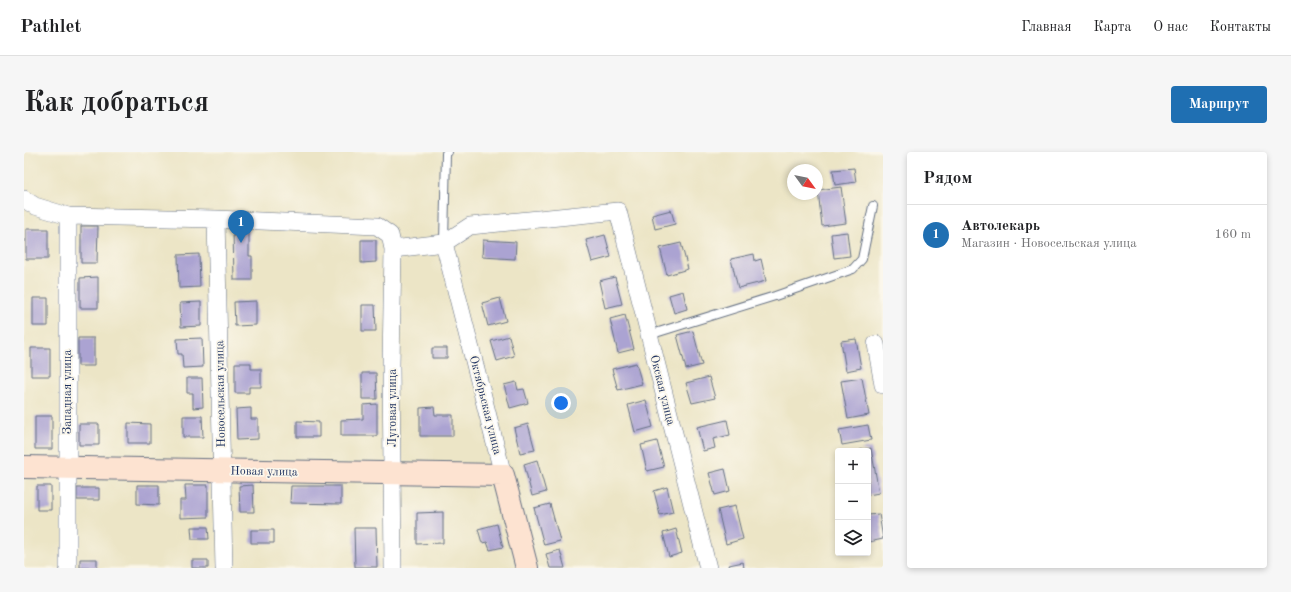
<!DOCTYPE html>
<html lang="ru">
<head>
<meta charset="utf-8">
<style>
	:root { --surface:#fff; --page:#f6f6f6; --text:#202124; --muted:#757577; --line:#e0e0e0; --accent:#1f6fb2 }
	body { margin:0; font-family:"Old Standard TT",serif; background:var(--page); color:var(--text) }
	.controls { position:absolute; right:12px; bottom:12px; display:grid; overflow:hidden; border-radius:4px; box-shadow:0 2px 6px #0003 }
	.controls button { width:36px; height:36px; display:grid; place-items:center; padding:0; border:0; border-bottom:1px solid var(--line); background:var(--surface); color:var(--text); font:20px sans-serif }
	.compass { position:absolute; left:763px; top:12px; width:36px; height:36px; border-radius:50%; background:var(--surface); box-shadow:0 2px 6px #0003; rotate:123deg }
	.you { position:absolute; left:537px; top:251px; width:14px; height:14px; margin:-10px; border:3px solid #fff; border-radius:50%; background:#1a73e8; box-shadow:0 0 0 6px #1a73e833 }
	.badge { display:grid; place-items:center; width:26px; height:26px; border-radius:50%; background:var(--accent); color:#fff; font-size:13px; font-weight:700 }
	.pin { position:absolute; translate:-50% -33px; filter:drop-shadow(0 1px 2px #0008) }
	.pin::after { content:''; position:absolute; top:21px; width:14px; height:12px; background:inherit; clip-path:polygon(0 0,100% 0,50% 100%) }
	.list { margin:0; padding:0; list-style:none }
	h2 { display:flex; justify-content:space-between; align-items:center; height:52px; margin:0; padding:0 16px; font-size:17px }
	h2 small { font-size:13px; font-weight:400; color:var(--muted) }
	.list li { display:grid; grid-template-columns:26px 1fr auto; gap:12px; align-items:center; box-sizing:border-box; height:60px; padding:0 16px; border-top:1px solid var(--line) }
	.list b { display:block; font-size:15px; white-space:nowrap }
	.list p { margin:0; font-size:13px; white-space:nowrap; color:var(--muted) }
	.list em { font-size:13px; font-style:normal; color:var(--muted) }
	.icon { flex:none; width:22px; height:22px; fill:none; stroke:currentColor; stroke-width:2; stroke-linecap:round; stroke-linejoin:round }
	.map { position:relative; flex:none; width:859px; height:416px; overflow:hidden; border-radius:4px }
	header { display:flex; align-items:center; gap:24px; box-sizing:border-box; height:56px; padding:0 20px; background:var(--surface); border-bottom:1px solid var(--line) }
	header strong { font-size:19px }
	nav { display:flex; gap:22px; margin-inline-start:auto; font-size:14px }
	.intro { display:flex; align-items:center; justify-content:space-between; box-sizing:border-box; height:96px; padding:0 24px }
	h1 { margin:0; font-size:28px }
	.button { padding:10px 18px; border-radius:4px; background:var(--accent); color:#fff; font-size:14px; font-weight:700 }
	main { display:flex; gap:24px; padding:0 24px }
	aside { flex:1; background:var(--surface); border-radius:4px; box-shadow:0 2px 6px #0003 }
	.map>svg:first-child { display:block }
</style>
</head>
<body>
<header>
<strong>Pathlet</strong>
<nav><a>Главная</a><a>Карта</a><a>О нас</a><a>Контакты</a></nav>
</header>
<div class="intro"><h1>Как добраться</h1><a class="button">Маршрут</a></div>
<main>
<div class="map">
<svg width="859" height="416" viewBox="0 0 859 416">
	<rect width="100%" height="100%" fill="#fbf7ec"/>
	<filter id="ink" filterUnits="userSpaceOnUse"><feTurbulence type="fractalNoise" baseFrequency=".025" numOctaves="2"/><feDisplacementMap in="SourceGraphic" scale="8" xChannelSelector="R" yChannelSelector="G"/><feConvolveMatrix kernelMatrix="1 2 1 2 8 2 1 2 1" color-interpolation-filters="sRGB"/></filter>
	<filter id="wash" filterUnits="userSpaceOnUse"><feTurbulence type="fractalNoise" baseFrequency=".012" numOctaves="4" result="noise"/><feDisplacementMap in="SourceGraphic" scale="16" xChannelSelector="R" yChannelSelector="G"/><feGaussianBlur stdDeviation="0.9" result="paint"/><feColorMatrix in="noise" values="0 0 0 0 0 0 0 0 0 0 0 0 0 0 0 0 0 1.4 0 .05"/><feComposite in="paint" operator="in"/></filter>
	<g filter="url(#wash)">
		<rect width="100%" height="100%" fill="#ece5c6"/>
		<g id="blocks">
			<path fill="#aba3d2" d="M 830,16 L 832,30 L 811,33 L 809,18 Z
				M 817,35 L 822,71 L 798,74 L 794,38 Z
				M 647,58 L 651,72 L 631,77 L 628,63 Z
				M 57,74 L 74,74 L 73,111 L 57,111 Z
				M 2,77 L 24,77 L 24,107 L 2,107 Z
				M 209,77 L 225,77 L 225,104 L 228,104 L 228,128 L 210,128 Z
				M 823,80 L 826,104 L 810,106 L 807,82 Z
				M 581,83 L 587,105 L 568,110 L 562,88 Z
				M 337,88 L 352,88 L 352,110 L 337,111 Z
				M 459,88 L 492,90 L 491,107 L 458,105 Z
				M 657,91 L 664,117 L 643,123 L 636,96 Z
				M 175,102 L 176,135 L 155,136 L 154,103 Z
				M 730,102 L 731,109 L 737,107 L 742,129 L 714,136 L 707,107 Z
				M 74,125 L 74,156 L 56,156 L 56,126 Z
				M 591,125 L 598,152 L 581,156 L 575,129 Z
				M 659,139 L 663,157 L 650,161 L 645,143 Z
				M 9,146 L 24,146 L 24,174 L 9,174 Z
				M 476,146 L 482,169 L 464,174 L 458,151 Z
				M 232,149 L 232,173 L 211,174 L 210,150 Z
				M 177,150 L 177,174 L 157,175 L 156,151 Z
				M 338,153 L 351,153 L 352,179 L 338,179 Z
				M 601,163 L 610,197 L 594,201 L 586,167 Z
				M 669,179 L 678,213 L 662,217 L 653,183 Z
				M 485,184 L 490,204 L 473,209 L 467,189 Z
				M 54,186 L 70,186 L 70,214 L 54,214 Z
				M 178,186 L 179,215 L 159,216 L 158,202 L 154,202 L 153,187 Z
				M 832,187 L 837,216 L 822,219 L 817,189 Z
				M 7,196 L 26,196 L 26,224 L 7,224 Z
				M 408,196 L 423,196 L 423,206 L 408,206 Z
				M 211,211 L 227,211 L 227,217 L 237,217 L 237,235 L 225,235 L 225,241 L 211,241 Z
				M 612,211 L 618,232 L 594,238 L 588,217 Z
				M 338,221 L 352,221 L 353,247 L 338,247 Z
				M 685,225 L 691,246 L 668,251 L 662,231 Z
				M 163,226 L 178,226 L 179,255 L 169,256 L 169,241 L 163,241 Z
				M 838,226 L 845,263 L 824,267 L 817,229 Z
				M 492,230 L 494,238 L 500,237 L 504,251 L 486,256 L 480,233 Z
				M 622,248 L 629,275 L 611,280 L 604,253 Z
				M 353,252 L 353,284 L 317,284 L 317,268 L 339,267 L 339,253 Z
				M 410,255 L 411,263 L 429,263 L 429,284 L 396,284 L 396,256 Z
				M 227,256 L 227,267 L 234,267 L 234,287 L 213,288 L 212,257 Z
				M 11,264 L 28,264 L 28,297 L 11,297 Z
				M 159,264 L 178,264 L 179,285 L 159,285 Z
				M 703,268 L 706,283 L 689,287 L 691,296 L 679,299 L 673,275 Z
				M 273,269 L 295,270 L 295,285 L 273,285 Z
				M 104,271 L 126,272 L 126,291 L 104,291 Z
				M 55,272 L 75,272 L 75,293 L 55,293 Z
				M 504,272 L 511,298 L 496,301 L 490,276 Z
				M 844,273 L 847,288 L 818,293 L 815,278 Z
				M 633,289 L 640,315 L 623,319 L 617,293 Z
				M 847,296 L 855,341 L 844,343 L 844,299 L 836,298 Z
				M 513,308 L 522,340 L 508,344 L 500,312 Z
				M 701,317 L 706,339 L 691,343 L 685,321 Z
				M 113,333 L 135,333 L 135,353 L 113,352 Z
				M 161,333 L 184,333 L 184,365 L 156,366 L 156,348 L 162,348 Z
				M 229,333 L 230,360 L 216,360 L 215,334 Z
				M 13,334 L 27,334 L 27,358 L 13,358 Z
				M 267,334 L 317,334 L 317,352 L 266,351 Z
				M 643,335 L 649,360 L 636,363 L 630,339 Z
				M 53,336 L 75,336 L 75,348 L 53,348 Z
				M 526,352 L 536,389 L 520,393 L 510,356 Z
				M 711,354 L 719,387 L 702,392 L 694,358 Z
				M 419,360 L 419,391 L 393,392 L 393,361 Z
				M 855,362 L 859,387 L 845,390 L 844,363 Z
				M 473,372 L 479,395 L 466,398 L 463,390 L 458,391 L 454,377 Z
				M 167,375 L 184,375 L 185,387 L 168,387 Z
				M 330,376 L 352,376 L 353,415 L 331,415 Z
				M 652,377 L 658,401 L 645,405 L 639,381 Z
				M 227,378 L 250,378 L 250,391 L 227,391 Z
				M 536,398 L 541,416 L 526,416 L 522,402 Z
				M 56,407 L 73,407 L 73,416 L 56,416 Z
				M 168,408 L 184,408 L 184,416 L 168,416 Z
				M 719,410 L 720,416 L 706,416 L 705,413 Z"/>
		</g>
	</g>
	<g filter="url(#ink)">
		<use href="#blocks" fill-opacity="0" stroke="#646f82" stroke-width="1"/>
		<g fill="none" stroke-linecap="round" stroke-linejoin="round">
			<g stroke="#646f82" stroke-width="10">
				<path id="lane" d="M 420,90 L 422,1 L 424,0
					M 625,183 L 751,144 L 829,117 L 838,107 L 849,54"/>
			</g>
			<g stroke="#646f82" stroke-width="18">
				<path id="street" d="M 0,47 L 11,54 L 44,64 L 192,67 L 353,74 L 366,83 L 369,97 L 420,91 L 446,74 L 594,59 L 684,416
					M 44,64 L 44,416
					M 192,67 L 200,416
					M 420,91 L 479,323
					M 369,97 L 367,213 L 369,416
					M 852,192 L 859,233"/>
			</g>
			<g stroke="#646f82" stroke-width="24">
				<path id="secondary" d="M 0,315 L 479,323 L 503,416"/>
			</g>
			<use href="#lane" stroke="#fff" stroke-width="8"/>
			<use href="#street" stroke="#fff" stroke-width="17"/>
			<use href="#secondary" stroke="#fde3d1" stroke-width="22"/>
		</g>
	</g>
	<g text-anchor="middle" stroke-width="3.5" stroke-linejoin="round" paint-order="stroke">
		<g font-size="12" fill="#1b2f5e" stroke="#fbf7ec">
			<text transform="translate(639 238) rotate(76)" y="4">Окская улица</text>
			<text transform="translate(43 240) rotate(-90)" y="4">Западная улица</text>
			<text transform="translate(196 242) rotate(-91)" y="4">Новосельская улица</text>
			<text transform="translate(462 253) rotate(76)" y="4">Октябрьская улица</text>
			<text transform="translate(368 256) rotate(-90)" y="4">Луговая улица</text>
			<text transform="translate(240 319) rotate(1)" y="4">Новая улица</text>
		</g>
	</g>
</svg>
<div class="controls">
<button>+</button>
<button>−</button>
<button><svg class="icon" aria-label="layers" viewBox="0 0 24 24"><path d="M12 4l9 5-9 5-9-5zM3 14l9 5 9-5"/></svg></button>
</div>
<svg class="compass" viewBox="-18 -18 36 36"><path d="M0-13l5 13h-10z" fill="#e53935"/><path d="M0 13l5-13h-10z" fill="#757577"/></svg>
<div class="you"></div>
<div class="pin badge" style="left:217px;top:91px">1</div>
</div>
<aside>
<h2>Рядом<small></small></h2>
<ul class="list">
<li><span class="badge">1</span><div><b>Автолекарь</b><p>Магазин · Новосельская улица</p></div><em>160 m</em></li>
</ul>
</aside>
</main>
</body>
</html>
